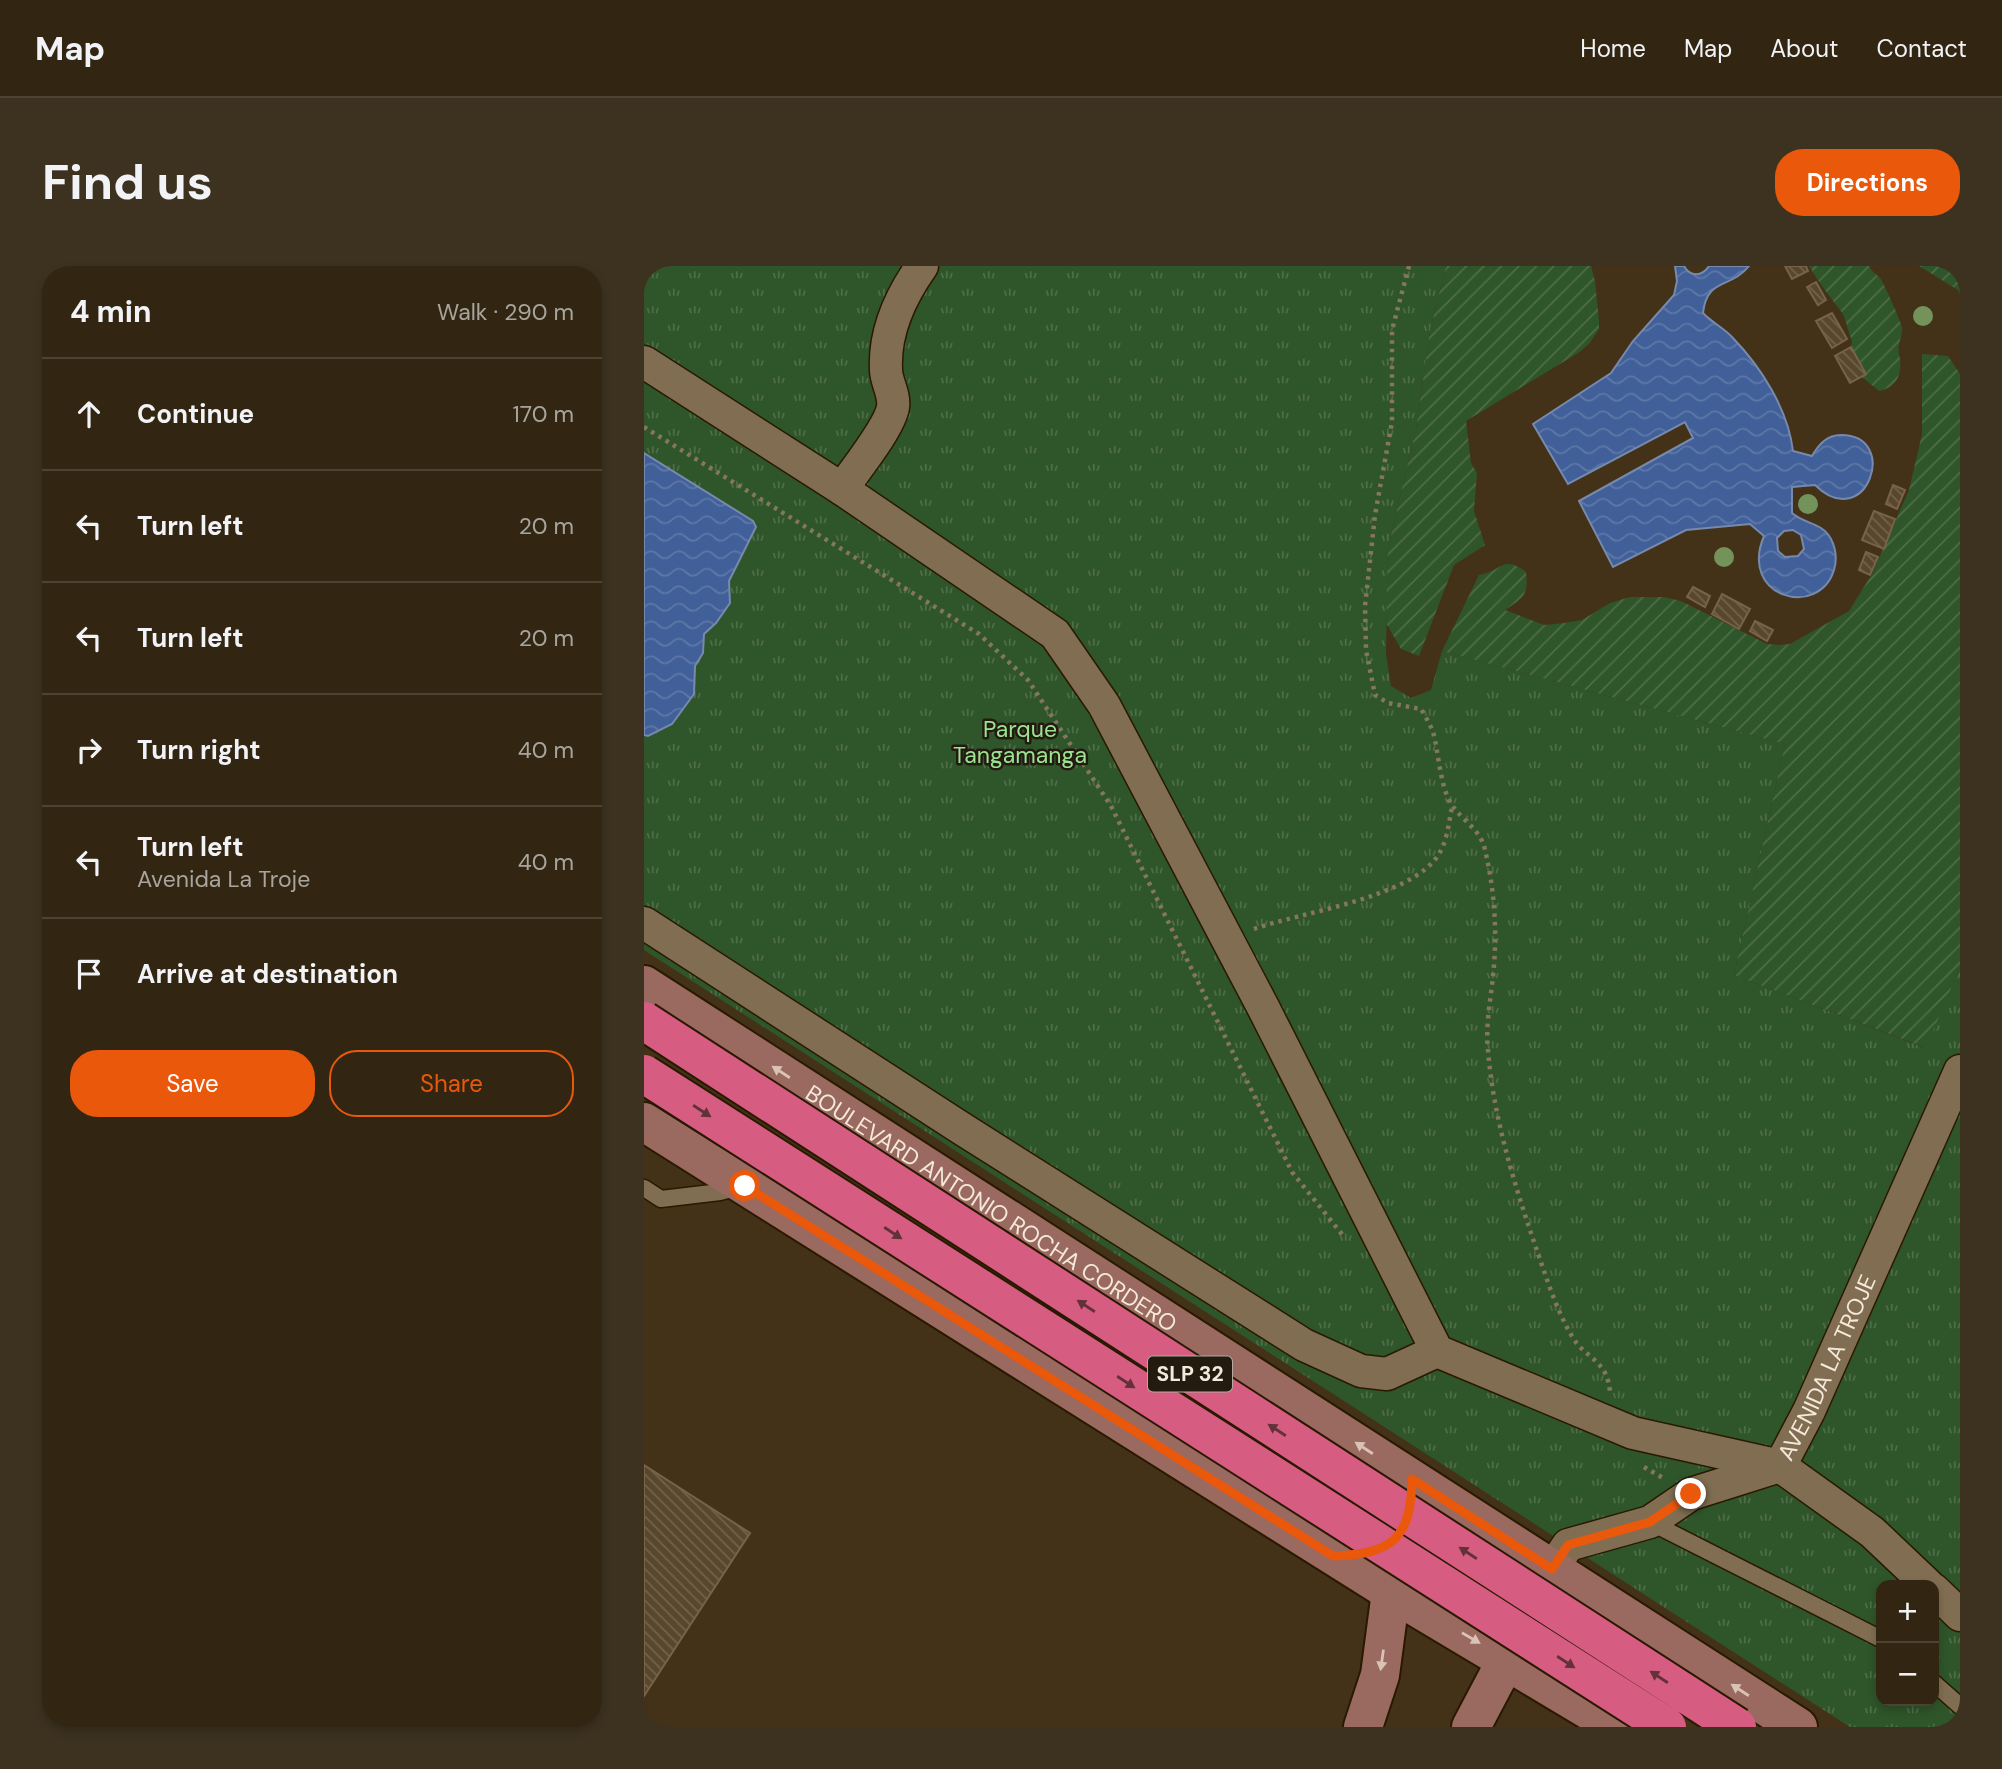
<!DOCTYPE html>
<html lang="en">
<head>
<meta charset="utf-8">
<style>
	:root { --surface:#322612; --page:#3d3220; --text:#f1f3f6; --muted:#a8a59f; --line:#4d4332; --accent:#ea580c }
	body { margin:0; font-family:"DM Sans",sans-serif; background:var(--page); color:var(--text) }
	.controls { position:absolute; right:21px; bottom:21px; display:grid; overflow:hidden; border-radius:14px; box-shadow:0 4px 10px #0003 }
	.controls button { width:63px; height:63px; display:grid; place-items:center; padding:0; border:0; border-bottom:2px solid var(--line); background:var(--surface); color:var(--text); font:35px sans-serif }
	.stop { position:absolute; width:21px; height:21px; margin:-16px; border:5px solid #ea580c; border-radius:50%; background:#fff }
	.stop.end { background:#ea580c; border-color:#fff; box-shadow:0 2px 7px #0008 }
	.list { margin:0; padding:0; list-style:none }
	h2 { display:flex; justify-content:space-between; align-items:center; height:91px; margin:0; padding:0 28px; font-size:30px }
	h2 small { font-size:23px; font-weight:400; color:var(--muted) }
	.list li { display:grid; grid-template-columns:46px 1fr auto; gap:21px; align-items:center; box-sizing:border-box; height:112px; padding:0 28px; border-top:2px solid var(--line) }
	.list b { display:block; font-size:26px; white-space:nowrap }
	.list p { margin:0; font-size:23px; white-space:nowrap; color:var(--muted) }
	.list em { font-size:23px; font-style:normal; color:var(--muted) }
	.actions { display:flex; gap:14px; padding:21px 28px }
	.actions a { flex:1; padding:16px 0; border:2px solid var(--accent); border-radius:28px; text-align:center; font-size:24px; color:var(--accent) }
	.actions .main { background:var(--accent); color:#fff }
	.icon { flex:none; width:38px; height:38px; fill:none; stroke:currentColor; stroke-width:2; stroke-linecap:round; stroke-linejoin:round }
	.map { position:relative; flex:none; width:1316px; height:1461px; overflow:hidden; border-radius:28px }
	header { display:flex; align-items:center; gap:42px; box-sizing:border-box; height:98px; padding:0 35px; background:var(--surface); border-bottom:2px solid var(--line) }
	header strong { font-size:33px }
	nav { display:flex; gap:38px; margin-inline-start:auto; font-size:24px }
	.intro { display:flex; align-items:center; justify-content:space-between; box-sizing:border-box; height:168px; padding:0 42px }
	h1 { margin:0; font-size:49px }
	.button { padding:18px 32px; border-radius:28px; background:var(--accent); color:#fff; font-size:24px; font-weight:700 }
	main { display:flex; gap:42px; padding:0 42px }
	aside { flex:1; background:var(--surface); border-radius:28px; box-shadow:0 4px 10px #0003 }
	.map>svg:first-child { display:block }
</style>
</head>
<body>
<header>
<strong>Map</strong>
<nav><a>Home</a><a>Map</a><a>About</a><a>Contact</a></nav>
</header>
<div class="intro"><h1>Find us</h1><a class="button">Directions</a></div>
<main>
<aside>
<h2>4 min<small>Walk · 290 m</small></h2>
<ul class="list">
<li><svg class="icon" aria-label="ahead" viewBox="0 0 24 24"><path d="M12 20V5M6 11l6-6 6 6"/></svg><div><b>Continue</b></div><em>170 m</em></li>
<li><svg class="icon" aria-label="left" viewBox="0 0 24 24"><path d="M17 20v-9H6M10 6l-5 5 5 5"/></svg><div><b>Turn left</b></div><em>20 m</em></li>
<li><svg class="icon" aria-label="left" viewBox="0 0 24 24"><path d="M17 20v-9H6M10 6l-5 5 5 5"/></svg><div><b>Turn left</b></div><em>20 m</em></li>
<li><svg class="icon" aria-label="right" viewBox="0 0 24 24"><path d="M7 20v-9h11M14 6l5 5-5 5"/></svg><div><b>Turn right</b></div><em>40 m</em></li>
<li><svg class="icon" aria-label="left" viewBox="0 0 24 24"><path d="M17 20v-9H6M10 6l-5 5 5 5"/></svg><div><b>Turn left</b><p>Avenida La Troje</p></div><em>40 m</em></li>
<li><svg class="icon" aria-label="arrive" viewBox="0 0 24 24"><path d="M6 21V4h12l-3 4 3 4H6"/></svg><div><b>Arrive at destination</b></div></li>
</ul>
<div class="actions"><a class="main">Save</a><a>Share</a></div>
</aside>
<div class="map">
<svg width="1316" height="1461" viewBox="0 0 1316 1461">
	<defs>
		<pattern id="park-tufts" width="24" height="20" patternUnits="userSpaceOnUse" patternTransform="scale(1.75)"><rect width="24" height="20" fill="#2f552a"/><path d="M3 7l-1-3M5 7V3M7 7l1-3M15 17l-1-3M17 17v-4M19 17l1-3" fill="none" stroke="#4e6d48"/></pattern>
		<pattern id="garden-furrows" width="10" height="10" patternUnits="userSpaceOnUse" patternTransform="scale(1.75)"><rect width="10" height="10" fill="#2f552a"/><path d="M-1 1l2-2M0 10L10 0M9 11l2-2" fill="none" stroke="#4e6d48"/></pattern>
		<pattern id="water-waves" width="16" height="10" patternUnits="userSpaceOnUse" patternTransform="scale(1.75)"><rect width="16" height="10" fill="#416099"/><path d="M0 5q4-4 8 0t8 0" fill="none" stroke="#5d77a7"/></pattern>
		<pattern id="building-back-hatch" width="6" height="6" patternUnits="userSpaceOnUse" patternTransform="scale(1.75)"><rect width="6" height="6" fill="#59472d"/><path d="M-1 5l2 2M0 0l6 6M5-1l2 2" fill="none" stroke="#71624b"/></pattern>
	</defs>
	<rect width="100%" height="100%" fill="#433218"/>
	<path fill="url(#park-tufts)" fill-rule="evenodd" d="M 0,0 L 802,0 L 786,64 L 772,163 L 744,282 L 742,388 L 747,420 L 767,432 L 787,424 L 798,385 L 1141,478 L 1090,709 L 1281,782 L 1316,701 L 1316,1461 L 1206,1461 L 0,684 ZM 1237,1319 L 1290,1319 L 1290,1435 L 1237,1435 Z"/>
	<path fill="url(#garden-furrows)" d="M 802,0 L 947,0 L 951,15 L 955,54 L 955,63 L 945,78 L 934,87 L 822,155 L 827,197 L 833,207 L 830,245 L 841,279 L 810,299 L 775,390 L 757,383 L 742,357 L 744,282 L 772,163 L 786,64 Z
		M 1165,0 L 1225,0 C 1228,6 1231,7 1236,12 C 1239,15 1257,56 1258,61 C 1259,70 1253,78 1255,88 C 1259,105 1255,121 1235,125 L 1218,111 L 1222,108 L 1207,81 L 1208,75 C 1205,68 1201,52 1199,48 C 1187,32 1175,17 1165,0 Z
		M 1275,0 L 1316,0 L 1316,28 L 1314,24 Z
		M 1278,88 L 1304,90 L 1316,108 L 1316,701 L 1282,782 L 1090,709 L 1141,478 L 798,385 L 835,309 C 858,305 859,288 882,306 C 885,329 879,332 861,344 L 900,359 L 920,357 L 938,354 L 966,337 L 986,331 L 1020,331 L 1037,335 L 1123,378 L 1135,379 L 1146,378 L 1205,345 L 1228,308 L 1265,224 L 1278,168 Z"/>
	<path fill="url(#water-waves)" stroke="#7789ac" stroke-width="2" fill-rule="evenodd" d="M 1031,0 L 1040,0 C 1046,11 1058,11 1065,0 L 1105,0 C 1087,23 1063,11 1059,47 C 1067,56 1080,62 1088,71 C 1117,101 1144,143 1149,185 L 1168,190 C 1175,178 1183,169 1197,169 C 1257,169 1222,269 1171,219 L 1148,221 L 1148,247 C 1160,258 1178,256 1187,273 C 1192,283 1193,294 1190,304 C 1175,353 1094,332 1120,270 L 1106,258 L 1042,264 L 969,301 L 935,235 L 1049,172 L 1041,156 L 924,218 L 889,158 L 967,107 L 989,75 L 1030,29 L 1033,15 ZM 1149,264 L 1157,269 L 1160,283 L 1154,290 L 1141,291 L 1134,285 L 1133,272 L 1140,265 Z
		M 0,187 L 109,255 L 112,261 L 85,315 L 86,337 L 72,357 L 60,368 L 59,387 L 51,400 L 50,428 L 28,458 L 4,470 L 0,469 Z"/>
	<path fill="url(#building-back-hatch)" stroke="#766348" stroke-width="2" d="M 1141,0 L 1162,0 L 1164,5 L 1148,13 Z
		M 1172,16 L 1182,34 L 1174,39 L 1163,21 Z
		M 1188,47 L 1203,73 L 1188,82 L 1172,55 Z
		M 1207,81 L 1222,108 L 1206,117 L 1191,90 Z
		M 1249,219 L 1261,224 L 1253,243 L 1242,238 Z
		M 1230,245 L 1251,253 L 1240,283 L 1218,274 Z
		M 1222,286 L 1234,291 L 1226,309 L 1215,304 Z
		M 1049,321 L 1066,330 L 1061,341 L 1043,331 Z
		M 1078,328 L 1106,343 L 1095,363 L 1068,348 Z
		M 1111,355 L 1129,364 L 1123,375 L 1106,365 Z
		M 0,1199 L 106,1267 L 0,1430 Z"/>
	<g fill="none" stroke-linecap="round" stroke-linejoin="round">
		<g stroke="#291901" stroke-width="19">
			<path id="lane" d="M 0,922 L 17,933 L 76,926 L 95,921
				M 1006,1256 L 1237,1373
				M 1290,1417 L 1316,1440"/>
		</g>
		<g stroke="#291901" stroke-width="35">
			<g id="street">
				<path d="M 0,96 L 198,223 L 411,368 L 460,439 L 620,743 L 793,1085 L 989,1167 L 1136,1200 L 1228,1266 L 1284,1319"/>
				<path d="M 198,223 C 211,204 246,161 249,141 C 251,129 242,115 242,104 C 240,65 256,31 278,0"/>
				<path d="M 0,657 L 320,864 L 660,1079 L 717,1105 L 743,1108 L 793,1085"/>
				<path id="s1" d="M 908,1303 L 924,1279 L 1006,1256 L 1047,1228 L 1136,1200 L 1165,1145 L 1316,805"/>
				<path d="M 1290,1324 L 1316,1349"/>
			</g>
		</g>
		<g stroke="#291901" stroke-width="42">
			<g id="secondary">
				<path id="s2" d="M 0,719 L 1154,1461"/>
				<path d="M 0,856 L 747,1326 L 973,1461"/>
				<path d="M 719,1461 L 736,1409 L 747,1326"/>
				<path d="M 827,1461 L 875,1370"/>
			</g>
		</g>
		<path stroke="#857660" stroke-width="4.5" stroke-dasharray="3.5 5" stroke-linecap="butt" d="M 765,0 L 748,64 L 748,156 L 731,249 L 721,340 L 722,384 L 731,429 L 744,437 L 777,443 C 781,450 786,458 789,466 C 795,487 796,525 810,542 C 821,556 837,565 841,584 C 850,621 853,661 850,699 C 848,728 841,756 844,784 C 849,850 870,917 891,979 C 902,1010 912,1044 929,1072 C 942,1093 964,1094 966,1127
			M 0,161 L 335,368 L 384,414 L 467,540 L 648,906 L 701,972
			M 610,663 C 657,646 768,632 795,588 C 803,575 805,556 808,541
			M 1000,1201 L 1019,1212"/>
		<use href="#lane" stroke="#816e52" stroke-width="16"/>
		<use href="#street" stroke="#816e52" stroke-width="32"/>
		<use href="#secondary" stroke="#9a6960" stroke-width="38"/>
		<g stroke="#291901" stroke-width="42" stroke-linecap="butt">
			<path id="highway-bridge" d="M 0,755 L 1093,1461
				M 0,808 L 1023,1461"/>
		</g>
		<use href="#highway-bridge" stroke="#d65c82" stroke-width="38"/>
	</g>
	<g fill="#73935b">
		<circle cx="1279" cy="50" r="10"/>
		<circle cx="1164" cy="238" r="10"/>
		<circle cx="1080" cy="291" r="10"/>
	</g>
	<defs><path id="oneway-solid" d="M-6-.8H1V-3.2L6.5 0L1 3.2V.8H-6Z" transform="scale(1.75)"/></defs>
	<g fill="#d9c3b5">
		<use href="#oneway-solid" transform="translate(137 806) rotate(-147)"/>
		<use href="#oneway-solid" transform="translate(720 1182) rotate(-147)"/>
		<use href="#oneway-solid" transform="translate(827 1372) rotate(30)"/>
		<use href="#oneway-solid" transform="translate(738 1394) rotate(98)"/>
		<use href="#oneway-solid" transform="translate(1096 1424) rotate(-147)"/>
	</g>
	<g fill="#623238">
		<use href="#oneway-solid" transform="translate(58 845) rotate(33)"/>
		<use href="#oneway-solid" transform="translate(249 967) rotate(33)"/>
		<use href="#oneway-solid" transform="translate(442 1040) rotate(-147)"/>
		<use href="#oneway-solid" transform="translate(482 1116) rotate(33)"/>
		<use href="#oneway-solid" transform="translate(633 1164) rotate(-147)"/>
		<use href="#oneway-solid" transform="translate(824 1287) rotate(-147)"/>
		<use href="#oneway-solid" transform="translate(922 1396) rotate(33)"/>
		<use href="#oneway-solid" transform="translate(1015 1411) rotate(-147)"/>
	</g>
	<g fill="none" stroke-linecap="round" stroke-linejoin="round">
		<path stroke="#ea580c" stroke-width="9" d="M 101,920 L 689,1290 C 748,1288 767,1273 768,1213 L 908,1303 L 924,1279 L 1006,1256 L 1047,1228"/>
	</g>
	<g text-anchor="middle" stroke-width="5" stroke-linejoin="round" paint-order="stroke">
		<rect fill="#231b10" stroke="#b5ab9d" stroke-width="2" x="504" y="1090.5" width="84" height="35" rx="5"/>
		<g font-size="21" font-weight="bold" fill="#f4e9da">
			<text x="546" y="1115">SLP 32</text>
		</g>
		<g font-size="23" fill="#9be292" stroke="#231b10">
			<text x="376" y="471">Parque<tspan x="376" dy="26">Tangamanga</tspan></text>
		</g>
		<g font-size="23" fill="#f4e9da" stroke="#231b10">
			<text dy="8" stroke="none"><textPath href="#s2" startOffset="413">BOULEVARD ANTONIO ROCHA CORDERO</textPath></text>
			<text dy="8" stroke="none"><textPath href="#s1" startOffset="366">AVENIDA LA TROJE</textPath></text>
		</g>
	</g>
</svg>
<div class="controls">
<button>+</button>
<button>−</button>
</div>
<div class="stop" style="left:101px;top:920px"></div>
<div class="stop end" style="left:1047px;top:1228px"></div>
</div>
</main>
</body>
</html>
